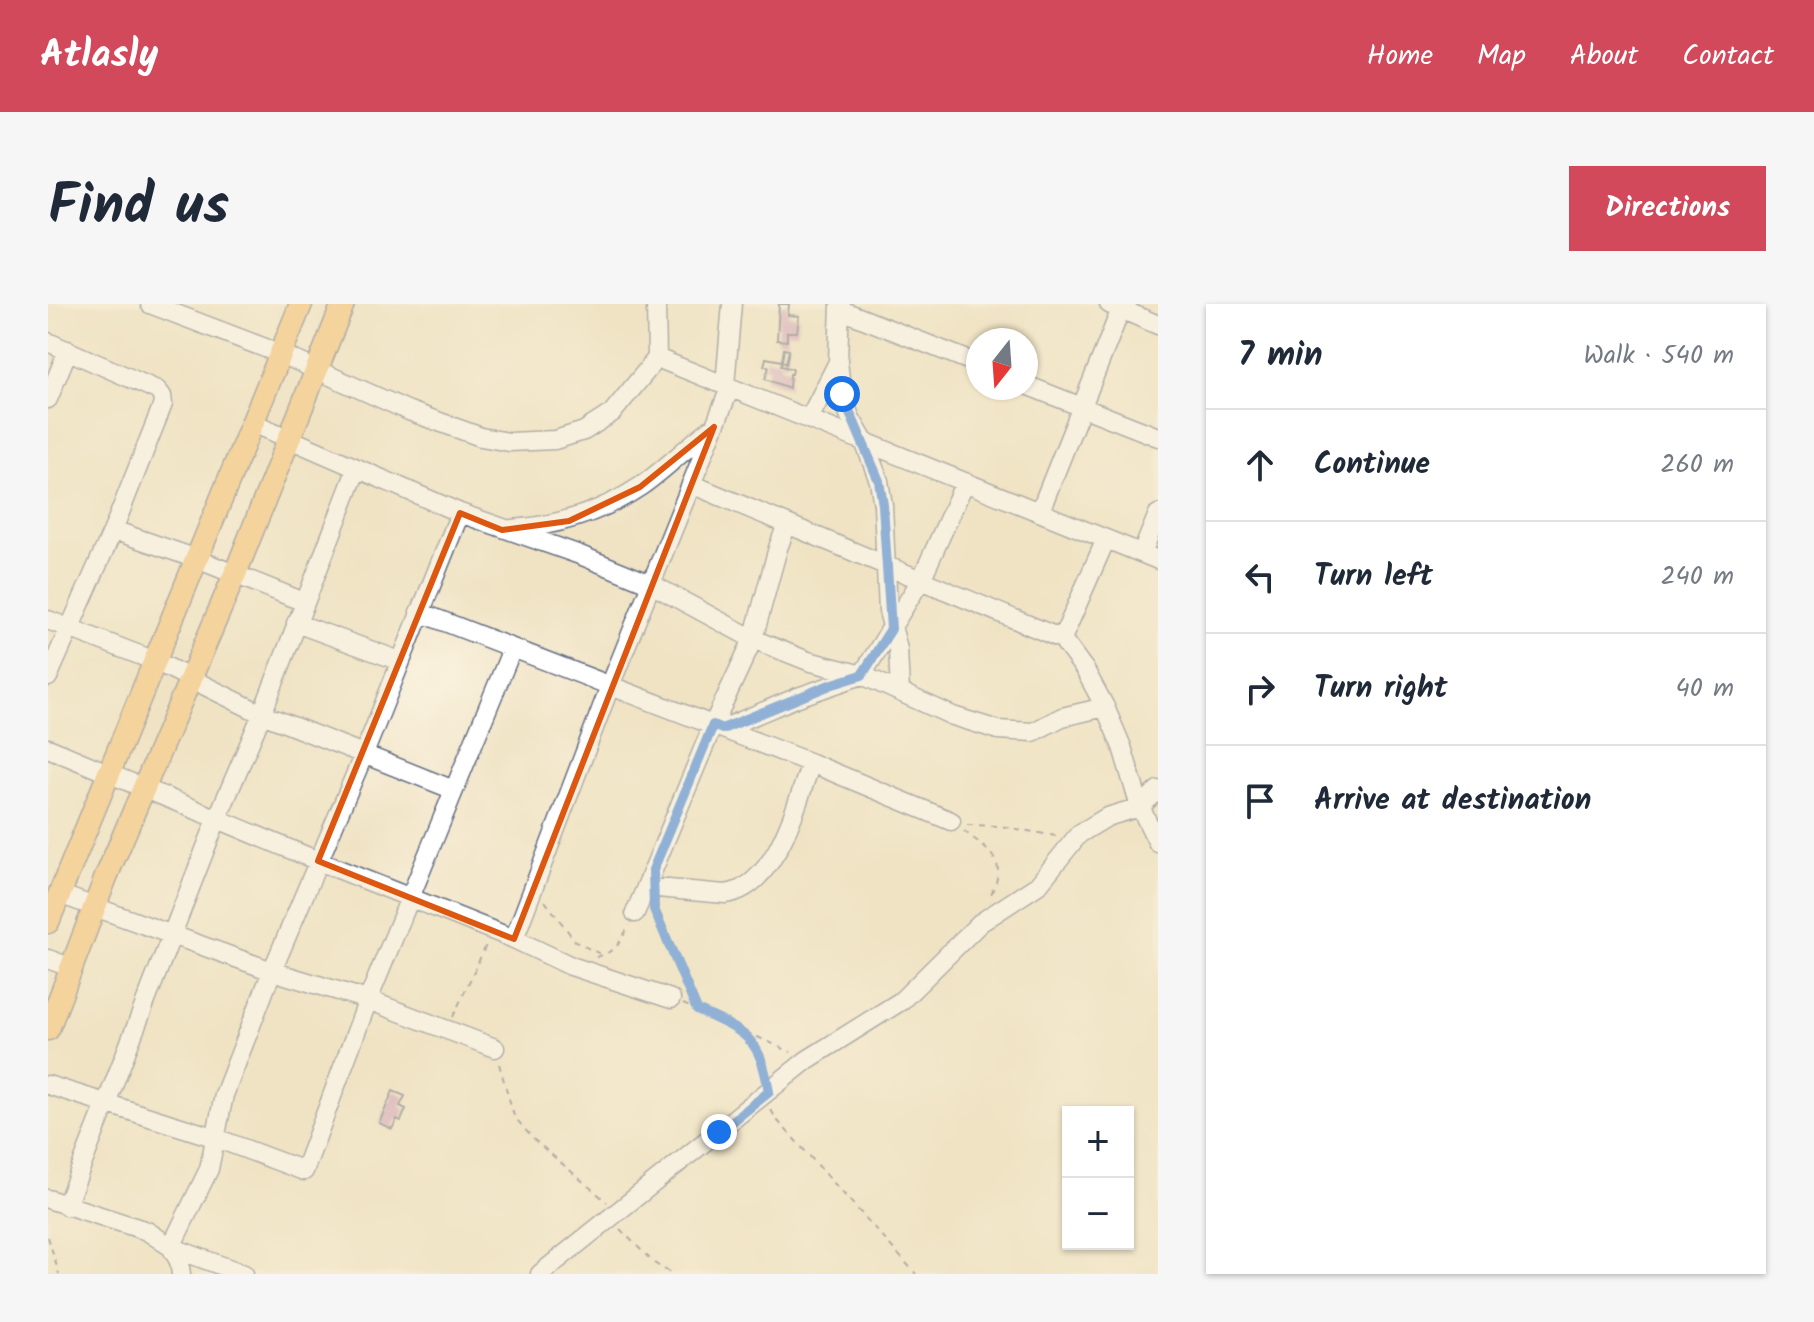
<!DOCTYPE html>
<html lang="en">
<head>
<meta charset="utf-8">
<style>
	:root { --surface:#fff; --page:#f6f6f7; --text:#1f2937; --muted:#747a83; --line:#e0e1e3; --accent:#d1495b }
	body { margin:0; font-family:Kalam,sans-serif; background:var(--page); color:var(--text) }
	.controls { position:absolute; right:24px; bottom:24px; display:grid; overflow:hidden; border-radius:0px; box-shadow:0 2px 6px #0004 }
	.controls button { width:72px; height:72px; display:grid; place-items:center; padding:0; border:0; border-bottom:2px solid var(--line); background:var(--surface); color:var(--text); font:40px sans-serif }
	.compass { position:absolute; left:918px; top:24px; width:72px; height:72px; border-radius:50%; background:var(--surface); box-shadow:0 2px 6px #0004; rotate:197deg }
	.stop { position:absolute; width:24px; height:24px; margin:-18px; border:6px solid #1a73e8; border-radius:50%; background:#fff }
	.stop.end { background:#1a73e8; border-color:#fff; box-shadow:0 2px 8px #0008 }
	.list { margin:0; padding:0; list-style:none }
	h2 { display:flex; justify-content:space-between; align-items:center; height:104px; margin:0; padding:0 32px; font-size:34px }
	h2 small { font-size:26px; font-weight:400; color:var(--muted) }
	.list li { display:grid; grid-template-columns:52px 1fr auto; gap:24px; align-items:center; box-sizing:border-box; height:112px; padding:0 32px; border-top:2px solid var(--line) }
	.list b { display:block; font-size:30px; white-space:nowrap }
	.list em { font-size:26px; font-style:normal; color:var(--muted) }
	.icon { flex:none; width:44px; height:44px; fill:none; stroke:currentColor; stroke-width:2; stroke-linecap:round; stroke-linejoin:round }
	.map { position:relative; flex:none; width:1110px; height:970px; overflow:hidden; border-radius:0px }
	header { display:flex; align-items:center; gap:48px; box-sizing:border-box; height:112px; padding:0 40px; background:var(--accent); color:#fff }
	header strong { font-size:38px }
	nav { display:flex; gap:44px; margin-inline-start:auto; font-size:28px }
	.intro { display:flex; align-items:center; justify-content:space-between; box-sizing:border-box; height:192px; padding:0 48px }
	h1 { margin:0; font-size:56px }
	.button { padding:20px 36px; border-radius:0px; background:var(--accent); color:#fff; font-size:28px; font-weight:700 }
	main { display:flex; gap:48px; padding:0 48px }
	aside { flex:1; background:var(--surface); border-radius:0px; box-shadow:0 2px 6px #0004 }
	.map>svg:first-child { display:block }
</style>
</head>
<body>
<header>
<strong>Atlasly</strong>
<nav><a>Home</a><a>Map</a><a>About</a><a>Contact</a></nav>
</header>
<div class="intro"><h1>Find us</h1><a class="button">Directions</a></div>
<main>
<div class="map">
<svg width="1110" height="970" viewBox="0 0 1110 970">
	<rect width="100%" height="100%" fill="#fcf5e5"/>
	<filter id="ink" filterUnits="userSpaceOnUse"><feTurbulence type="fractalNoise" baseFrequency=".0125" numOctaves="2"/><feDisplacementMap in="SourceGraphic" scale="16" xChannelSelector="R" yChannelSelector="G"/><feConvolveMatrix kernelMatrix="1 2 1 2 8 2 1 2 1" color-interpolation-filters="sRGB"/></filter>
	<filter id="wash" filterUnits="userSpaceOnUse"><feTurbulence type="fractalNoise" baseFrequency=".006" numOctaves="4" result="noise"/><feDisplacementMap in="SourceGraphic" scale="32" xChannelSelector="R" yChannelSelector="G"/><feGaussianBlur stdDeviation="1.8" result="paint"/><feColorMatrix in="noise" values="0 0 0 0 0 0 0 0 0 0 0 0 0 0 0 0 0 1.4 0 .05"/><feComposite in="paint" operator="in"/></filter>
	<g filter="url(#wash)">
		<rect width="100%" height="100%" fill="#f0e3c4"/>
		<g id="blocks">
			<path fill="#ca94bc" d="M 731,0 L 741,0 L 740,11 L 751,12 L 749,28 L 739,28 L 739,37 L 729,36 Z
				M 736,45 L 741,46 L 738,60 L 734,57 L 733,62 L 745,65 L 744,70 L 742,70 L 741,84 L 717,75 L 721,63 L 716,62 L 718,54 L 734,57 Z
				M 345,787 L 357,792 L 352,802 L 358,805 L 353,817 L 349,815 L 344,825 L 331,819 Z"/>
		</g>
	</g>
	<g filter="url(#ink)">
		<use href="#blocks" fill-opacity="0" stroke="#666e82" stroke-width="2"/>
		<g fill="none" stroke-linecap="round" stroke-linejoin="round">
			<g stroke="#666e82" stroke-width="21">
				<path id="minor" d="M 102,0 L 233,50 L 361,107 L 433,133 L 461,138 L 507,136 L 536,127 L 564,109 L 609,54
					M 608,0 L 609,54 L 1110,256
					M 1061,0 L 1110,21
					M 793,6 L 930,60
					M 0,38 L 109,86 L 114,92 L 115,100 L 65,226 L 0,373
					M 790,58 L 794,90 L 802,113 L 816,137 L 831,177 L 835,201 L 840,307 L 850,345 L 852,388
					M 677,81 L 684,0
					M 978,81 L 1110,133
					M 0,95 L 20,46
					M 761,115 L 790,58 L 792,0
					M 205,119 L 412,209 L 532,251 L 603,280 L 705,335 L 760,357 L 814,371 L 905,412 L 950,426 L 985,428 L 1014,413 L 1057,403
					M 643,180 L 739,220
					M 992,207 L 1075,0
					M 463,225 C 509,222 554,208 593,182 C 619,164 640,141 666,123
					M 65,226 L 149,255 L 256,298
					M 1094,249 L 1110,210
					M 371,308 L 763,459 L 903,517
					M 0,316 L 107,357 L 214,410 L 406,486
					M 248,319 L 352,357
					M 1014,335 L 1058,235
					M 674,425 L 750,393 L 814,371 L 873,276 L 917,178
					M 0,444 L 270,557 L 466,635 L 523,662 L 623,695
					M 763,459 C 749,499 728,584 677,590 L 598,583 L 665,421 L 705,335 L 730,244 L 739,220 L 1014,335 L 1037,366 L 1057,403 L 1074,443 L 1092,503 L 1110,539
					M 11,590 L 224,667 L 320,696 L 447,744
					M 587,609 L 598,583
					M 466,635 L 562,382 L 682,84
					M 0,655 L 24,664
					M 0,781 L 168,834 L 256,867 L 320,696 L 464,345
					M 0,895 L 99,927 L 123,943 L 196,970
					M 18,902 L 169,515 L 214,410 L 309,164
					M 123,943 L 161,865 L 176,791 L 224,667 L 316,450 L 412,209
					M 123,943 L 131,957 L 133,970
					M 492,970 L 759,756 L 853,697 L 932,619 L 990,581 L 1031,530 L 1059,513 L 1092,503 L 1110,486"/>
			</g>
			<g stroke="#666e82" stroke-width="25">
				<path id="major" d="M 0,618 L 253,0
					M 0,725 L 58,573 L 187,270 L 295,0"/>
			</g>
			<path stroke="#666e82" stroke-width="2" stroke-dasharray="6 6" stroke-linecap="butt" d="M 919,521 L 952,522 L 1008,532
				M 916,527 C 928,537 950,550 950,567 C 950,576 945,585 942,593
				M 497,597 L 528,638 L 556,652
				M 606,603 L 649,706
				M 548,653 C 568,648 572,639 581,621
				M 635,700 L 681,720
				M 405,713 L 439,639
				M 682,721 C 701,735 712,744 717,768
				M 687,723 L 743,748
				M 451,760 L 466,812 L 484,834 L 559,898
				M 723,806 L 729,816 L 868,970
				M 572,925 L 606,959 L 624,970
				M 0,933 L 11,970"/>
			<use href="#minor" stroke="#fff" stroke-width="18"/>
			<use href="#major" stroke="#f9be6d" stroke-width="22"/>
		</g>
	</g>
	<g fill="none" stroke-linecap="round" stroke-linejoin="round" filter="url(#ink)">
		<path stroke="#1a73e8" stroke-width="10" d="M 671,828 L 721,788 C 712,732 697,728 649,706 L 606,605 L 605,566 L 665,421 L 674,425 L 782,381 L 814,371 L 843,325 L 835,201 L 831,177 L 794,90"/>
	</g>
	<path d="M0 0H1110V970H0ZM 666,123 L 466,635 L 270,557 L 412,209 L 454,226 L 521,217 L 592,183 Z" fill="#f0e3c4" fill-opacity=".55" fill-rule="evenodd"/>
	<path fill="none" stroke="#de5710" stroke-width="6" stroke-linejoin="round" d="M 666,123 L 466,635 L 270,557 L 412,209 L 454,226 L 521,217 L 592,183 Z"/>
</svg>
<div class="controls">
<button>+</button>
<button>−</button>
</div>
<svg class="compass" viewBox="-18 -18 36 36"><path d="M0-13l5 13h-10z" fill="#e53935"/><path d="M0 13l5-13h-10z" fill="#747a83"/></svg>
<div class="stop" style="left:794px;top:90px"></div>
<div class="stop end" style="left:671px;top:828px"></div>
</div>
<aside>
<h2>7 min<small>Walk · 540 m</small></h2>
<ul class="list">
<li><svg class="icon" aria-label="ahead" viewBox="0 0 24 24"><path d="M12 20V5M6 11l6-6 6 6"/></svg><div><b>Continue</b></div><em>260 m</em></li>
<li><svg class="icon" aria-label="left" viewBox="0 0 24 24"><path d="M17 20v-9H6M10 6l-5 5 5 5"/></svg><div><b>Turn left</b></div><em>240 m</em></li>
<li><svg class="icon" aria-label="right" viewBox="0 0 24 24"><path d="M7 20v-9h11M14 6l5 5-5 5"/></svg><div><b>Turn right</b></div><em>40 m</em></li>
<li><svg class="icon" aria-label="arrive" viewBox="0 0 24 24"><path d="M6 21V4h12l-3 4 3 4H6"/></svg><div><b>Arrive at destination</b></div></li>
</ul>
</aside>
</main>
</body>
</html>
